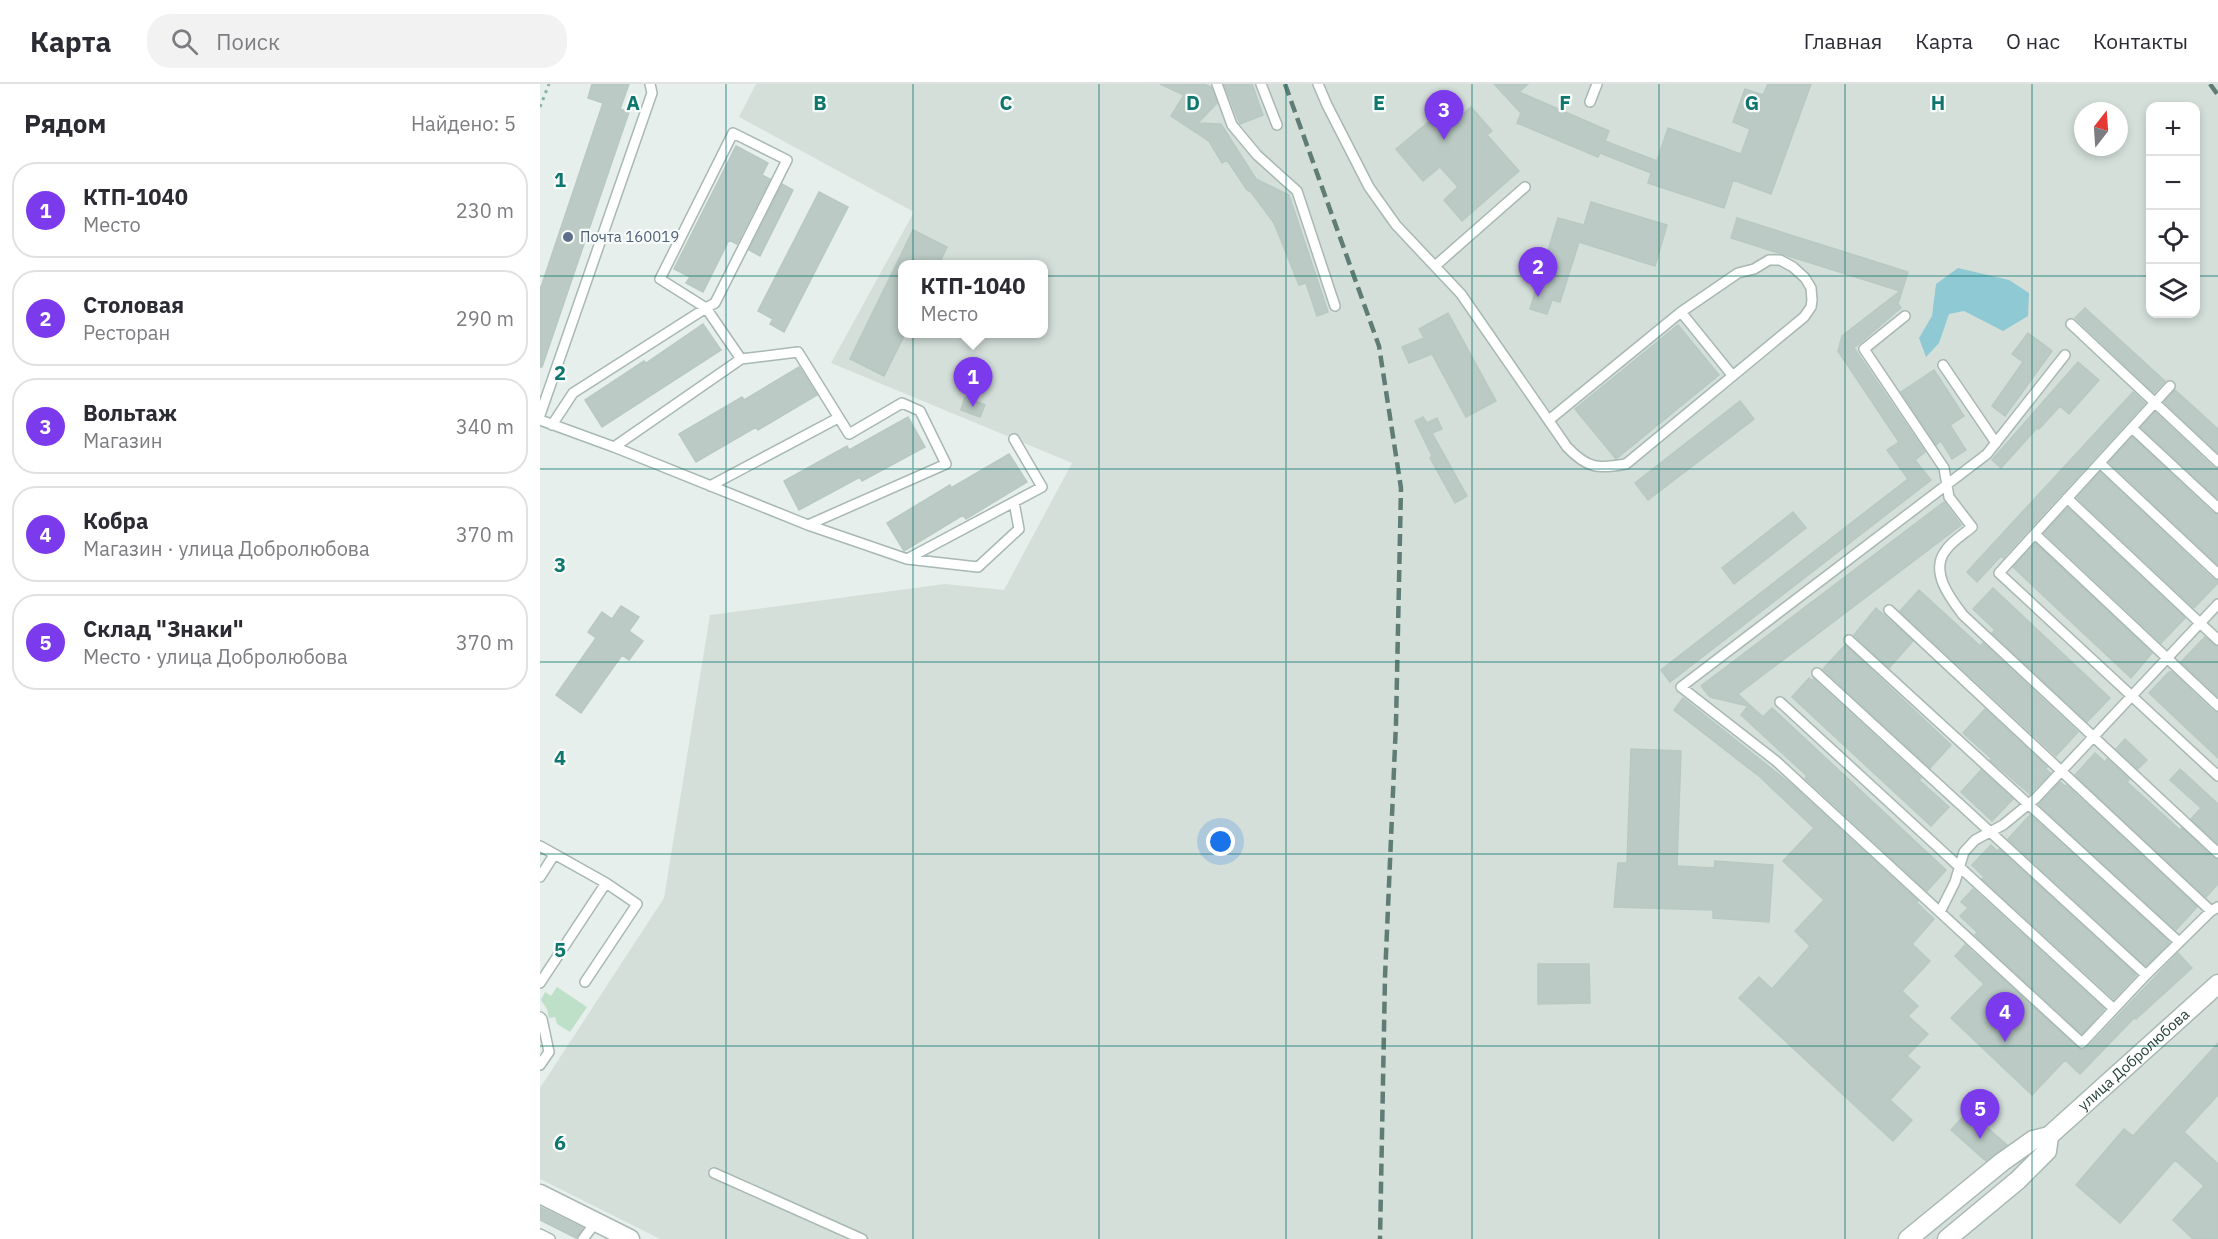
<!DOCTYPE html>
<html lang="ru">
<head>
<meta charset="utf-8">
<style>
	:root { --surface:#fff; --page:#f2f2f3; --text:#2b2b33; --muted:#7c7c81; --line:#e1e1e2; --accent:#7c3aed }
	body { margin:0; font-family:"IBM Plex Sans",sans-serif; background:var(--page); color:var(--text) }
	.controls { position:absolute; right:18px; top:18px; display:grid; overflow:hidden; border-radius:12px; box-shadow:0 3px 9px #0003 }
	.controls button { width:54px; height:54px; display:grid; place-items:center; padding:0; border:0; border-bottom:2px solid var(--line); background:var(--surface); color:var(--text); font:30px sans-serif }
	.compass { position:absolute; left:1534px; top:18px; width:54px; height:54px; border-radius:50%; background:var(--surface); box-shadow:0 3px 9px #0003; rotate:17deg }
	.you { position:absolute; left:681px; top:758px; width:21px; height:21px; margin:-15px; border:4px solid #fff; border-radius:50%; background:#1a73e8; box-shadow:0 0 0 9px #1a73e833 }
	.badge { display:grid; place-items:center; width:39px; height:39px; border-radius:50%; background:var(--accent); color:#fff; font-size:20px; font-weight:700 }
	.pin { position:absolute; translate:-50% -50px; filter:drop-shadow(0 2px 3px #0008) }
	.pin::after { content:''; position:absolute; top:32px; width:21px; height:18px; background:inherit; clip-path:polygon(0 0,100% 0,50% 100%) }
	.popup { position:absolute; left:358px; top:176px; width:150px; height:78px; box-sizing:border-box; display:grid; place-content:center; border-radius:12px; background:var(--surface); filter:drop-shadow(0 2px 4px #0005); font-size:20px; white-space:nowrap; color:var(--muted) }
	.popup b { font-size:22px; color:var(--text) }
	.popup::after { content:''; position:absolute; left:50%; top:100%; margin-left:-12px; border:12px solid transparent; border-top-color:var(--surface) }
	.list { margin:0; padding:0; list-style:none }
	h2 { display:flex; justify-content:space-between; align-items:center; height:78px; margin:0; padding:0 24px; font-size:26px }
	h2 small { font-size:20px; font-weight:400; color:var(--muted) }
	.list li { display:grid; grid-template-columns:39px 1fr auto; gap:18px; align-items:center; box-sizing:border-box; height:96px; margin:0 12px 12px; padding:0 12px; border:2px solid var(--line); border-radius:24px }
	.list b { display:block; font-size:22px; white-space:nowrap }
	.list p { margin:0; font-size:20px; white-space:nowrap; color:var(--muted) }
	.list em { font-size:20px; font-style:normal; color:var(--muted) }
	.icon { flex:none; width:33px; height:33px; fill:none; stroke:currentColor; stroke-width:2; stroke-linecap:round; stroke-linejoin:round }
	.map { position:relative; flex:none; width:1678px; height:1155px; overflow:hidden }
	header { display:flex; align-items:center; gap:36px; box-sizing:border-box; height:84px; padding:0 30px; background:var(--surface); border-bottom:2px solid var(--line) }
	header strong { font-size:28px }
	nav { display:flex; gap:33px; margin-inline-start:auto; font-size:21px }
	.search { width:420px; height:54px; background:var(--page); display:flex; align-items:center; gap:15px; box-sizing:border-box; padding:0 21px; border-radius:24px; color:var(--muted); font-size:22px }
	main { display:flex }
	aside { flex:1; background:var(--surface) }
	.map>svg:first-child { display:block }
</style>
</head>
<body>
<header>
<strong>Карта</strong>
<div class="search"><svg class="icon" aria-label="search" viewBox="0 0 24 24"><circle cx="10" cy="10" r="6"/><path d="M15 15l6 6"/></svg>Поиск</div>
<nav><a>Главная</a><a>Карта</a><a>О нас</a><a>Контакты</a></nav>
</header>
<main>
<aside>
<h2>Рядом<small>Найдено: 5</small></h2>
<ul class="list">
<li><span class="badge">1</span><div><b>КТП-1040</b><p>Место</p></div><em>230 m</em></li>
<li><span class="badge">2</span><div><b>Столовая</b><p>Ресторан</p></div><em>290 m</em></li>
<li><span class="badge">3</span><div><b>Вольтаж</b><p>Магазин</p></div><em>340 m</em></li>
<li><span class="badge">4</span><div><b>Кобра</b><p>Магазин · улица Добролюбова</p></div><em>370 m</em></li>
<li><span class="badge">5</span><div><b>Склад &quot;Знаки&quot;</b><p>Место · улица Добролюбова</p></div><em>370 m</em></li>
</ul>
</aside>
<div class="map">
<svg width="1678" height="1155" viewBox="0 0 1678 1155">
	<rect width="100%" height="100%" fill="#e6efeb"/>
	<path fill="#d4dfda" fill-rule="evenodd" d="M 216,0 L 1678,0 L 1678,1155 L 120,1155 L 0,1095 L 0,1004 L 124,814 L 170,531 L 405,500 L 464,506 L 532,379 L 291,279 L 374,128 L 199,33 ZM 1610,22 L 1656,22 L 1656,230 L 1610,230 ZM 1543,27 L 1579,27 L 1579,63 L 1543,63 ZM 362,180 L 504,180 L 504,250 L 362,250 Z"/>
	<path fill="#bfe0c8" d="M 17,903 L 47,923 L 30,948 L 17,940 L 15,933 L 9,934 L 7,925 L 1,916 L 5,908 L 11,912 Z"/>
	<path fill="#8ec9d4" d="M 1418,184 L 1469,196 L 1489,209 L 1488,232 L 1463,247 L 1424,227 L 1409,230 L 1399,259 L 1386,273 L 1379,254 L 1392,232 L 1396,200 Z"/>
	<path fill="#bbcac4" stroke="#b8c9c2" stroke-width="1.5" d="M 52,0 L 89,0 L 80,25 L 89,28 L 2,283 L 0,283 L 0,206 L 63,19 L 48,14 Z
		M 620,0 L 664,0 L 671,3 L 677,19 L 658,39 L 681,40 L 716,95 L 749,111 L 788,228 L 777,232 L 766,199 L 759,201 L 734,139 L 711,108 L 707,106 L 687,76 L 682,79 L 669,57 L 631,32 L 644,11 Z
		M 684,0 L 712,0 L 723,31 L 700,40 Z
		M 954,0 L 988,0 L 979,8 L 1069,47 L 1065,57 L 1117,77 L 1128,44 L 1201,70 L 1210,45 L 1193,38 L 1205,5 L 1223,11 L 1228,0 L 1271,0 L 1231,110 L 1193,96 L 1184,124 L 1108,99 L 1111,89 L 1060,69 L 1058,73 L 977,39 L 981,29 Z
		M 931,23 L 952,47 L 947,51 L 979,87 L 922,137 L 904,116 L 918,103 L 900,83 L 883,97 L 856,65 L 903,26 L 913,38 Z
		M 196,62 L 228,79 L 222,91 L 230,95 L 197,160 L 189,156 L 163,208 L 146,199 L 150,193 L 134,185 Z
		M 242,100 L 253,106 L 220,172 L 209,166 Z
		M 279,108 L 308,123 L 244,248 L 230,240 L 233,235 L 218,227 Z
		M 1051,118 L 1127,141 L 1115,182 L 1039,158 L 1020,218 L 1012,216 L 1007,230 L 990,225 L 1018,134 L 1044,141 Z
		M 1197,134 L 1368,188 L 1358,220 L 1361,224 L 1314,264 L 1385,368 L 1375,376 L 1391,396 L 1130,598 L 1121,586 L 1368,395 L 1347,366 L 1359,358 L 1298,267 L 1302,252 L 1360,207 L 1191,154 Z
		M 373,146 L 407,163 L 399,180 L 363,180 L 363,254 L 344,292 L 310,275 Z
		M 1545,224 L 1625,297 L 1614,309 L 1535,234 Z
		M 908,229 L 956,317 L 926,333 L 892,270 L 869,279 L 862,263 L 884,254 L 879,245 Z
		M 163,240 L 181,266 L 62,343 L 45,316 L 104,277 L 106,279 Z
		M 1138,241 L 1179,291 L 1076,375 L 1035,325 Z
		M 1488,249 L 1512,267 L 1465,332 L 1452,322 L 1483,278 L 1472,270 Z
		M 1538,278 L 1559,296 L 1529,330 L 1520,322 L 1499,345 L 1497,344 L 1461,384 L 1452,376 Z
		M 259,283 L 277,311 L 218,346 L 216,343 L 156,378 L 139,350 L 202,313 L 204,316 Z
		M 1394,286 L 1424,332 L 1410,341 L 1426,366 L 1412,375 L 1401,357 L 1396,361 L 1361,308 Z
		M 1635,306 L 1678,345 L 1678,369 L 1624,318 Z
		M 1593,308 L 1605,319 L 1463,474 L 1461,472 L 1437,498 L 1427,488 Z
		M 425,313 L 445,321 L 440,333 L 421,326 Z
		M 1200,317 L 1214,335 L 1108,416 L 1095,399 Z
		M 1615,328 L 1673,383 L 1678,385 L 1678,415 L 1601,343 Z
		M 368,333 L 385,363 L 322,397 L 320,393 L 259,426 L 244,397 L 307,362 L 309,366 Z
		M 883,333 L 887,339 L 897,334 L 902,345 L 892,349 L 927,412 L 915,419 L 890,374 L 892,372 L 875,337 Z
		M 1592,353 L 1673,429 L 1678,431 L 1678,481 L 1569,378 Z
		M 469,370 L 487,398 L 426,435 L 423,431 L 364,467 L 347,439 L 410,401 L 411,404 Z
		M 1560,388 L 1673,495 L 1678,497 L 1678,499 L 1654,524 L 1537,414 Z
		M 1404,418 L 1421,441 L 1198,610 L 1223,633 L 1232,624 L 1406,786 L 1387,807 L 1265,694 L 1267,692 L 1201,631 L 1208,622 L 1170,613 L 1161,602 Z
		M 1528,424 L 1645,534 L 1621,559 L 1504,449 Z
		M 1253,428 L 1266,444 L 1194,500 L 1182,484 Z
		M 1495,459 L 1612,569 L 1591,594 L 1473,483 Z
		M 1453,504 L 1570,614 L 1547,638 L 1452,549 L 1455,546 L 1433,525 Z
		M 1379,506 L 1440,562 L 1443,559 L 1538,648 L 1516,672 L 1360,527 Z
		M 81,522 L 99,533 L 89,547 L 103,557 L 89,576 L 82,571 L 41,629 L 16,611 L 56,554 L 48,548 L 62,528 L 72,535 Z
		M 1336,524 L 1373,557 L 1349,584 L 1314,551 Z
		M 1665,553 L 1678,563 L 1678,613 L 1641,578 Z
		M 1305,561 L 1411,661 L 1390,684 L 1283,585 Z
		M 1629,588 L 1632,588 L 1673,627 L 1678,629 L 1678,674 L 1609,609 Z
		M 1269,594 L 1272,597 L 1273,595 L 1381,694 L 1379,696 L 1409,723 L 1391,742 L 1252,613 Z
		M 1143,614 L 1252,701 L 1378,817 L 1376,818 L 1394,835 L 1372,860 L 1390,877 L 1362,907 L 1378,922 L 1368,932 L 1388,950 L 1367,972 L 1380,983 L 1350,1016 L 1372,1036 L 1353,1057 L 1199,914 L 1219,893 L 1232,905 L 1270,862 L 1255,847 L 1284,816 L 1243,777 L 1274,744 L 1220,693 L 1134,626 Z
		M 1445,625 L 1507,683 L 1505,684 L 1510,689 L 1490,710 L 1450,676 L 1452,675 L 1423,649 Z
		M 1585,655 L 1607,676 L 1598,685 L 1576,665 Z
		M 1091,665 L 1141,667 L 1137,782 L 1174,784 L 1175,777 L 1233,781 L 1229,838 L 1173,834 L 1173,826 L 1074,823 L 1078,779 L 1087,779 Z
		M 1555,669 L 1565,678 L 1567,675 L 1589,695 L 1587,698 L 1640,746 L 1642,744 L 1673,774 L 1678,776 L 1678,800 L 1667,812 L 1666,813 L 1535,691 Z
		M 1640,685 L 1678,720 L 1678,760 L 1651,735 L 1661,724 L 1630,696 Z
		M 1441,686 L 1473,715 L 1452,737 L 1421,708 Z
		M 1520,698 L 1525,702 L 1526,701 L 1657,823 L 1636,846 L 1499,721 Z
		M 1490,731 L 1627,856 L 1629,859 L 1606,882 L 1468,755 Z
		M 1451,761 L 1457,767 L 1459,765 L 1596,891 L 1574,915 L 1442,795 L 1444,793 L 1432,781 Z
		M 1433,805 L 1564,925 L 1542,950 L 1435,851 L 1437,848 L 1420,832 L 1428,824 L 1421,818 Z
		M 1425,861 L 1541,966 L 1547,964 L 1638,869 L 1652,884 L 1596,935 L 1595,933 L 1540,990 L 1525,976 L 1492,1011 L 1411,934 L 1444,900 L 1415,872 Z
		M 998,880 L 1049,880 L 1050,919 L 998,920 Z
		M 1678,959 L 1678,1011 L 1644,1048 L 1678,1080 L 1678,1155 L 1653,1155 L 1633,1136 L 1664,1102 L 1635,1076 L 1580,1139 L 1536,1101 L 1584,1045 L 1593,1052 Z
		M 1428,1027 L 1467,1061 L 1446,1077 L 1411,1046 Z
		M 0,1123 L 43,1144 L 36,1154 L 0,1136 Z"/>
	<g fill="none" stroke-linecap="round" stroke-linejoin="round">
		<g stroke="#a8b8b2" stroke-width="12">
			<path id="service" d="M 677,0 L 692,41 L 717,71 L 757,107 L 795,222
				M 721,0 L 737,41
				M 778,0 L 787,21 L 829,103 L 856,141 L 921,210 L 1027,363 C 1048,385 1058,385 1086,380 L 1264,233 L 1271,223 L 1272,216 L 1271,204 L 1265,194 L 1253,183 L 1240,176 L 1229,176 L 1214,185 L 1198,189 L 1141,228 L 1009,336
				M 1050,18 L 1057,0
				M 193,49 L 247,76 L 175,219 L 166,224 L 120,195 Z
				M 895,182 L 985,103
				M 1141,228 L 1192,291
				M 1365,232 L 1324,265 L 1404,384 L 1409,413 L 1432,443 C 1424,450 1412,457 1406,466 C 1389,487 1410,514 1423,531 L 1678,769
				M 1531,240 L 1678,378
				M 1525,271 L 1447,370 L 1141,603 L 1236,677 L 1542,959 L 1606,891 L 1671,827 L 1678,823
				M 201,275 L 258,268 L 309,350 L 362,319 L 380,327 L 406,380 L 268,441
				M 1403,281 L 1456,359
				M 1630,302 L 1459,489 L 1678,692
				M 0,331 L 112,9 L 110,0
				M 0,336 L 74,363 L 268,441 L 367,475 L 438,483 L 479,445 L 474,418
				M 12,341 L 33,309 L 166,224 L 201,275 L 74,363
				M 1592,344 L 1678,424
				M 1560,379 L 1678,490
				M 170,402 L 298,334
				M 1527,414 L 1678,556
				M 1495,450 L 1678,622
				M 367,475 L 502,403 L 474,355
				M 1349,526 L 1671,827
				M 1309,556 L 1639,858
				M 1277,589 L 1606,891
				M 1240,618 L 1573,924
				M 0,762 L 66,799 L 0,899
				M 0,793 L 14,771
				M 1400,828 L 1415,798 L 1424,768 L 1435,756 L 1463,741 L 1496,714 L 1678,520
				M 45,898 L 97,820 L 66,799
				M 0,933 L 2,935 L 9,968 L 0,981
				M 174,1089 L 322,1155
				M 0,1150 L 10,1155
				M 43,1155 L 56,1138"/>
		</g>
		<g stroke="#a8b8b2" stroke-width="21">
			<g id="minor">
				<path d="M 0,1110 L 90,1155"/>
				<path id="s1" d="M 1368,1155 L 1462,1078 L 1493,1056 L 1509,1052 L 1678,900"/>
				<path d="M 1407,1155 L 1478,1096 L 1507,1067 L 1509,1052"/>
			</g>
		</g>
		<path stroke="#86b3a5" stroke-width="3" stroke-dasharray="3 4.5" stroke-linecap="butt" d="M 0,23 L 9,0"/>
		<use href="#service" stroke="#fff" stroke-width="9"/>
		<use href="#minor" stroke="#fff" stroke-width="18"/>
		<path stroke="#5f7d75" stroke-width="4.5" stroke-dasharray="12 6" stroke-linecap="butt" d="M 745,0 L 839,262 L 861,404 L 856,639 L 845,893 L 840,1155
			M 1670,0 L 1678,11"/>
	</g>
	<path fill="none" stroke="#0f766e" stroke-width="1.5" stroke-opacity="0.55" d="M 186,0 L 186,1155M 373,0 L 373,1155M 559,0 L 559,1155M 746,0 L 746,1155M 932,0 L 932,1155M 1119,0 L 1119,1155M 1305,0 L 1305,1155M 1492,0 L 1492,1155M 0,192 L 1610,192M 1656,192 L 1678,192M 0,385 L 1678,385M 0,578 L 1678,578M 0,770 L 1678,770M 0,962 L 1678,962"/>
	<circle fill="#5c6f8a" stroke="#f7fbf9" stroke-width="2" cx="28" cy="153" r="6"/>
	<g text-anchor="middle" stroke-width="4.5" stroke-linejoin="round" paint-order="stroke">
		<g font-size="15" fill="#4e5e75" stroke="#f7fbf9" text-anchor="start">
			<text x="40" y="158">Почта 160019</text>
		</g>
		<g font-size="15" fill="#24423a" stroke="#f7fbf9">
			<text dy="5" stroke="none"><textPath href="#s1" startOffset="290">улица Добролюбова</textPath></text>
		</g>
	</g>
	<g font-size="20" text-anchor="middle" font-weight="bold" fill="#0f766e" stroke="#f7fbf9" stroke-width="4.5" stroke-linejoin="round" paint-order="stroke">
		<text x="93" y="26">A</text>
		<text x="280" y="26">B</text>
		<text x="466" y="26">C</text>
		<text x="653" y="26">D</text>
		<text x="839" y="26">E</text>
		<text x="1025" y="26">F</text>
		<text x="1212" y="26">G</text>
		<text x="1398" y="26">H</text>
		<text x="20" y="103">1</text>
		<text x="20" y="296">2</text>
		<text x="20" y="488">3</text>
		<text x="20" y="681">4</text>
		<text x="20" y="873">5</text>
		<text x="20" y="1066">6</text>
	</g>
</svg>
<div class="controls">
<button>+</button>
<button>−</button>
<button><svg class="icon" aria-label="locate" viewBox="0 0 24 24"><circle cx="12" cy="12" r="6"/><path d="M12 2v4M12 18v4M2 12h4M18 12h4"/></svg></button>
<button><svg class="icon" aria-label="layers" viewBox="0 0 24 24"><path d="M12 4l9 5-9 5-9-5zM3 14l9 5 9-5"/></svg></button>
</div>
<svg class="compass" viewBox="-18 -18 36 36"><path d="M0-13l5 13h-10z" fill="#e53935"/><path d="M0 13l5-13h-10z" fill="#7c7c81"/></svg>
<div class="you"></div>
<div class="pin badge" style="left:433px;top:323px">1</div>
<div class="popup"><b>КТП-1040</b>Место</div>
<div class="pin badge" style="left:998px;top:213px">2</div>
<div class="pin badge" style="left:904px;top:56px">3</div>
<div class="pin badge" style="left:1465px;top:958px">4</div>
<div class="pin badge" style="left:1440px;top:1055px">5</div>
</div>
</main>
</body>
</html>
